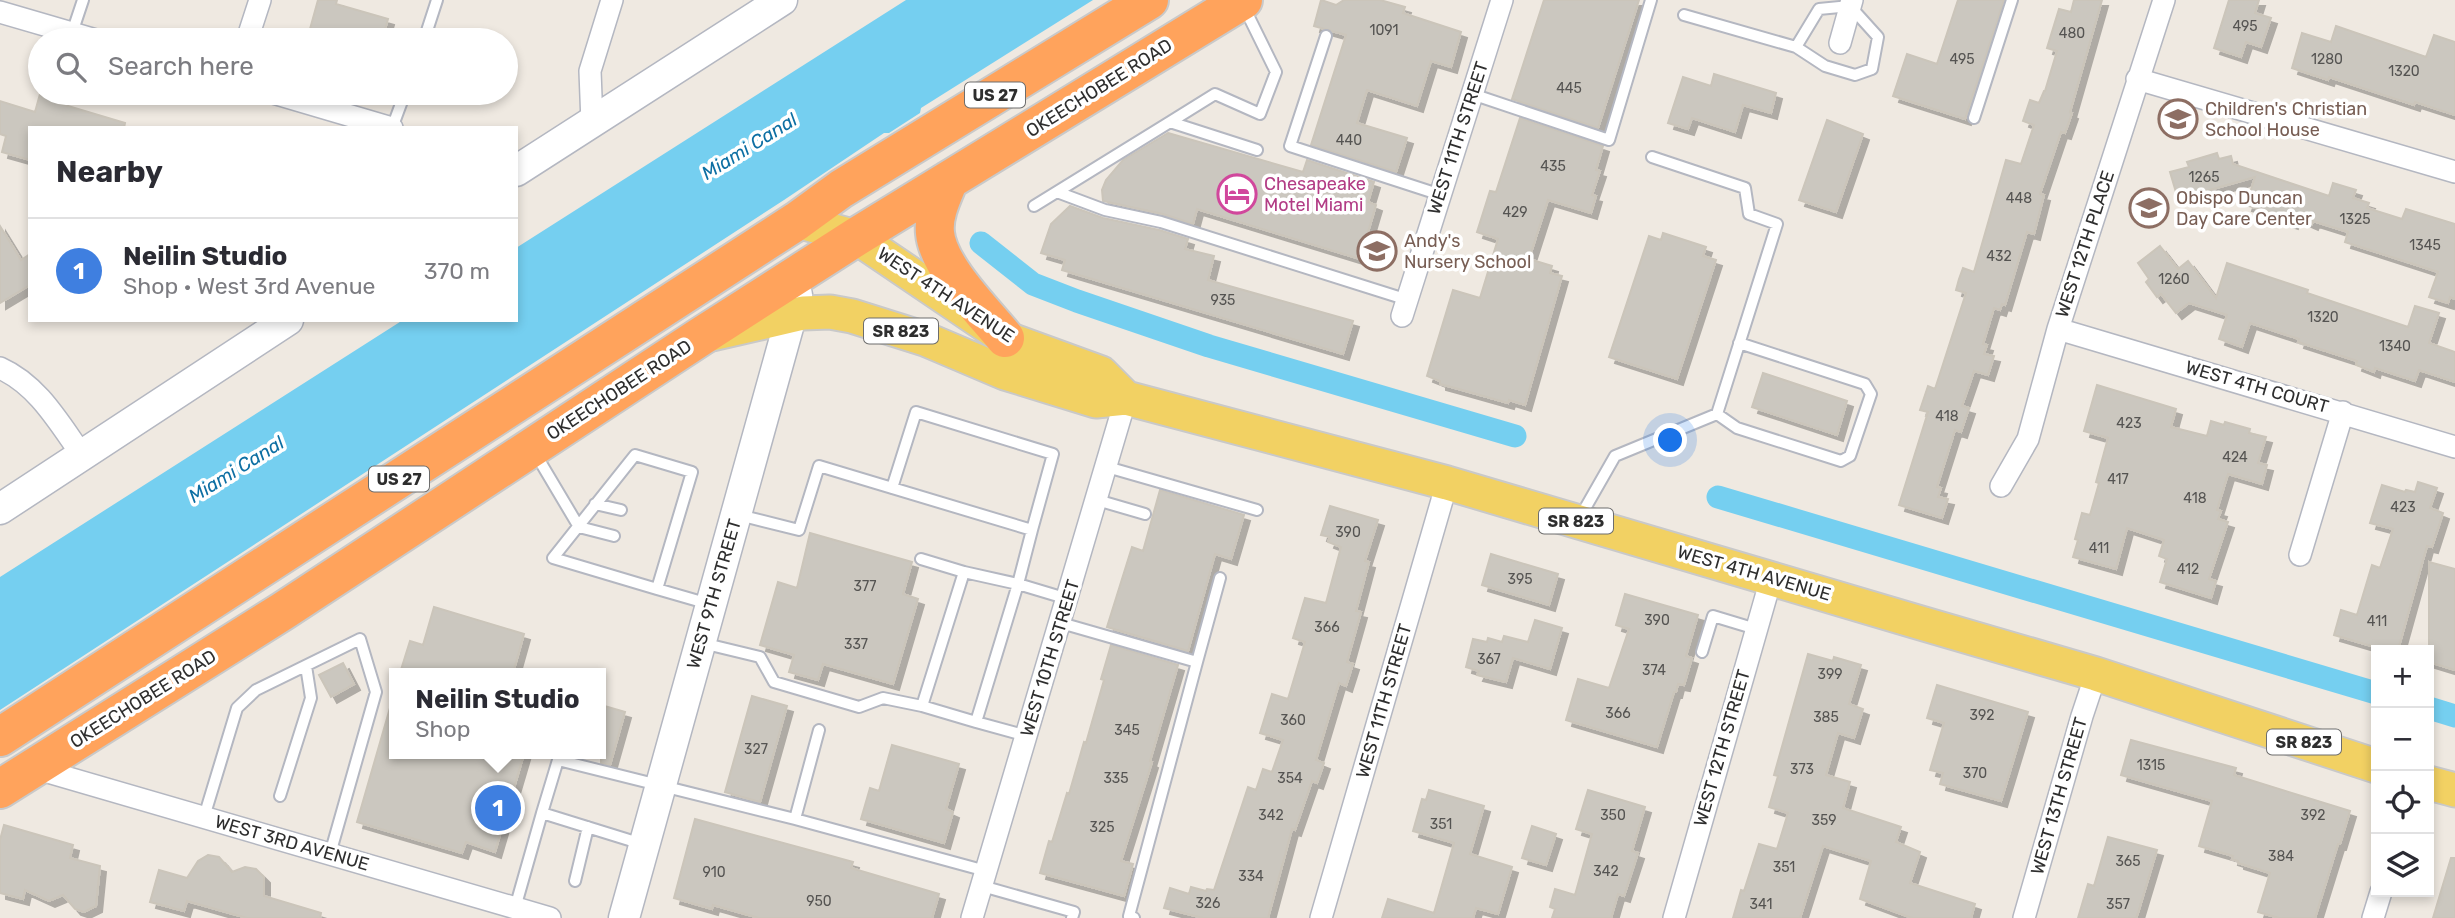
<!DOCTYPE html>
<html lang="en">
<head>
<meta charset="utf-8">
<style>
	:root { --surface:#fff; --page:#f2f2f3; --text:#2b2b33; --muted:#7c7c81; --line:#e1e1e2; --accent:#111827 }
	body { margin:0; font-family:Rubik,sans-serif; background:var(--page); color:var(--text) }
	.controls { position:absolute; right:21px; bottom:21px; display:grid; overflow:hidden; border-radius:0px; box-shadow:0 4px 10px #0003 }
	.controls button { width:63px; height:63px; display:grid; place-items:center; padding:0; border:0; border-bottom:2px solid var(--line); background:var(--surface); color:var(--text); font:35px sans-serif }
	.you { position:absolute; left:1671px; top:441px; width:24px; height:24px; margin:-18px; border:5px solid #fff; border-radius:50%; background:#1a73e8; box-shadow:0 0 0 10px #1a73e833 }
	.badge { display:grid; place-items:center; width:46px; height:46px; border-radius:50%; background:var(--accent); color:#fff; font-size:23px; font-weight:700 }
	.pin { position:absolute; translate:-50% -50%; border:4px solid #fff; box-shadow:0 2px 7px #0006 }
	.popup { position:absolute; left:389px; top:668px; width:217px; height:91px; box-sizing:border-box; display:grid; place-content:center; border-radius:0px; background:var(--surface); filter:drop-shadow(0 2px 5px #0005); font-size:23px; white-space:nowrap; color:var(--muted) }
	.popup b { font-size:26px; color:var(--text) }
	.popup::after { content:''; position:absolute; left:50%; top:100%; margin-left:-14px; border:14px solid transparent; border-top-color:var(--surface) }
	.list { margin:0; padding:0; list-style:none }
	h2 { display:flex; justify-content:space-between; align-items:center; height:91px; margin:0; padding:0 28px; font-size:30px }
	h2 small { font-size:23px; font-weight:400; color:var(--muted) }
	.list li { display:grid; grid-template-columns:46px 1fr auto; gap:21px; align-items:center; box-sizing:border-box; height:105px; padding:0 28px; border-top:2px solid var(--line) }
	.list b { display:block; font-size:26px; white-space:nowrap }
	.list p { margin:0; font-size:23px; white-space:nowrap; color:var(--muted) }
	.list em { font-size:23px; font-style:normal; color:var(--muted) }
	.icon { flex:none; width:38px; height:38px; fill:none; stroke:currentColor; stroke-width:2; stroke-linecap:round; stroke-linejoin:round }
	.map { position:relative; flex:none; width:2455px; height:918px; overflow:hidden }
	.search { position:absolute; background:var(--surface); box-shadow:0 4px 10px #0003; left:28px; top:28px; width:490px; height:77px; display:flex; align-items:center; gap:18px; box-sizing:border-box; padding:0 24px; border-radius:38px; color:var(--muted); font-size:26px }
	.panel { position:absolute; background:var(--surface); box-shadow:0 4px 10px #0003; left:28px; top:126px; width:490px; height:196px; border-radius:0px }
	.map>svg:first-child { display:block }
</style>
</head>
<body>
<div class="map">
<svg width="2455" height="918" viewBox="0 0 2455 918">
	<defs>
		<filter id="shadow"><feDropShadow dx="6" dy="6" stdDeviation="0" flood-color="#0004"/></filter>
	</defs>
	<rect width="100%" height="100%" fill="#efe9e1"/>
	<path fill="#75cff0" d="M 906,0 L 1093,0 L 921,108 L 920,113 L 889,133 L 884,133 L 784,200 L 0,710 L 0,577 L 403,320 L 516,320 L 516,248 Z"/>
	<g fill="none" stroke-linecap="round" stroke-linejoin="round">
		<path stroke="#75cff0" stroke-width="23" d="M 981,243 L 1033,284 L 1077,301 L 1209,346 L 1515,436
			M 1718,497 L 2376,693
			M 2429,708 L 2455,716"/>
	</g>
	<path fill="#cbc7bf" stroke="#cbc5ba" stroke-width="2" filter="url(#shadow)" d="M 318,0 L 337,0 L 336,4 L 388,19 L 382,40 L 351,40 L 310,29 Z
		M 1321,0 L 1336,5 L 1344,0 L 1380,0 L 1405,7 L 1403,13 L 1461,32 L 1451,67 L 1431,61 L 1417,106 L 1367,90 L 1357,123 L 1407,138 L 1396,172 L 1311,145 L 1346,35 L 1314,26 Z
		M 1544,0 L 1639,0 L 1598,128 L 1512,99 Z
		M 1958,0 L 2004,0 L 1965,119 L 1893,96 L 1907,54 L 1937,64 Z
		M 2074,0 L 2102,0 L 2070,112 L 2072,113 L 2065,133 L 2061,132 L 2040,194 L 2044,195 L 2034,234 L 2027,232 L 2005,305 L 2002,304 L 2000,310 L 1994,308 L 1983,344 L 1987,345 L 1984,354 L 1994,356 L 1988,375 L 1974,371 L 1962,406 L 1969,408 L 1961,432 L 1955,430 L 1937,487 L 1941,488 L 1938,497 L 1948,499 L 1942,518 L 1899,505 L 1928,412 L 1920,410 L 1928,386 L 1935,389 L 1966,293 L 1956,290 L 1959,279 L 1963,268 L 1974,272 L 2006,160 L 2021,164 L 2034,125 L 2023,121 L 2030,100 L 2039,103 L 2044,91 L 2045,91 L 2057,51 L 2047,48 L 2059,9 L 2071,12 Z
		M 2229,0 L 2259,0 L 2255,13 L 2271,18 L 2261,47 L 2246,42 L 2241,57 L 2214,48 Z
		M 2336,26 L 2426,57 L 2434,35 L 2455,42 L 2455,115 L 2415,102 L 2414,105 L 2329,77 L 2328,80 L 2292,68 L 2302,33 L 2331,42 Z
		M 1714,74 L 1776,93 L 1771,113 L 1743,105 L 1735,132 L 1692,118 L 1688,129 L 1668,123 L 1683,77 L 1711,86 Z
		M 40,94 L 59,100 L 58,103 L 125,123 L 124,128 L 30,128 L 30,160 L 2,152 L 6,136 L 0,134 L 0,101 L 35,112 Z
		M 1520,118 L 1603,146 L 1596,170 L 1600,171 L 1592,195 L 1596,196 L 1591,213 L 1548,200 L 1529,259 L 1552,266 L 1550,273 L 1562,276 L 1525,405 L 1509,400 L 1508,403 L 1462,390 L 1440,384 L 1440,381 L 1427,376 L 1453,290 L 1480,298 L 1498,239 L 1477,232 L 1490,191 L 1496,192 Z
		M 1827,120 L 1863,134 L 1836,212 L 1799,200 Z
		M 1168,133 L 1303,172 L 1307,160 L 1374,182 L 1368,202 L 1376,205 L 1360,259 L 1197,209 L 1193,224 L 1163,214 L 1103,201 L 1102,190 L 1106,180 L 1123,160 Z
		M 2217,153 L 2219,159 L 2231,156 L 2233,164 L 2329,196 L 2333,183 L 2356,190 L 2353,198 L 2369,203 L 2367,208 L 2402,219 L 2406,209 L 2455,224 L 2455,299 L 2450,297 L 2448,303 L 2429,297 L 2438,272 L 2345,242 L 2348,232 L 2313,221 L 2312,224 L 2294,216 L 2292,223 L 2274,217 L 2275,214 L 2246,205 L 2255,177 L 2178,199 L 2170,172 L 2189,167 L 2187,162 Z
		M 1070,206 L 1103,218 L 1159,230 L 1188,239 L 1185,249 L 1214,256 L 1208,280 L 1353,321 L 1343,354 L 1062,270 L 1065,260 L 1041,253 L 1051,224 Z
		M 0,226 L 21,260 L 30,254 L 30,285 L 0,303 Z
		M 1663,233 L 1706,247 L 1703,256 L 1716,260 L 1677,379 L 1609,357 L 1649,236 L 1661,240 Z
		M 2160,246 L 2178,269 L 2188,261 L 2216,298 L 2227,263 L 2308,290 L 2307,293 L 2408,327 L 2415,306 L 2439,313 L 2429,343 L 2455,352 L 2455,382 L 2419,370 L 2415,381 L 2375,368 L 2374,372 L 2356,365 L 2357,361 L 2298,342 L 2299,339 L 2250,323 L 2242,347 L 2219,339 L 2227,315 L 2189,303 L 2176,313 L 2161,294 L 2157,297 L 2146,282 L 2149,279 L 2138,263 Z
		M 1763,373 L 1847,401 L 1837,435 L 1752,407 Z
		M 2097,385 L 2176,409 L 2171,427 L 2207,436 L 2211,421 L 2224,425 L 2225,422 L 2250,429 L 2249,433 L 2266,437 L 2258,463 L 2267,465 L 2262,484 L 2228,474 L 2217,510 L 2221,511 L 2218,519 L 2228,522 L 2209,579 L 2216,581 L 2211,598 L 2160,582 L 2167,559 L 2159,556 L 2164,540 L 2127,528 L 2116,569 L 2073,557 L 2078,540 L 2075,539 L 2082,513 L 2090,515 L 2099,483 L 2096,482 L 2108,438 L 2084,431 Z
		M 2418,482 L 2437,488 L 2430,508 L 2443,513 L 2432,547 L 2427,546 L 2398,650 L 2385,650 L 2334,635 L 2341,610 L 2357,615 L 2372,565 L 2380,568 L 2393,529 L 2370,523 L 2382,485 L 2405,492 L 2406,490 L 2415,492 Z
		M 1160,490 L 1244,515 L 1231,559 L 1215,554 L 1188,651 L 1107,627 L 1132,547 L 1143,551 Z
		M 1330,506 L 1378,520 L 1365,561 L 1369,562 L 1356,611 L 1361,612 L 1347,662 L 1353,664 L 1346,686 L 1339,683 L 1316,760 L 1324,763 L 1317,783 L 1312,781 L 1295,830 L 1292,829 L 1268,918 L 1203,918 L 1164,908 L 1170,888 L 1189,894 L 1191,887 L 1206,891 L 1207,889 L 1214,890 L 1248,787 L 1256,790 L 1263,769 L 1272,772 L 1283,740 L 1260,733 L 1272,694 L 1288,699 L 1305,642 L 1293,638 L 1305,598 L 1326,603 L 1341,547 L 1328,542 L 1330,537 L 1321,535 Z
		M 810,533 L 912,562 L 903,594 L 918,599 L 893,684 L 823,664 L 818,680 L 789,672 L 794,655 L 760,645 L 778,582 L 797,588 Z
		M 1491,554 L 1558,574 L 1549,605 L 1482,585 Z
		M 2429,562 L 2455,569 L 2455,670 L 2429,662 Z
		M 1625,594 L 1698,615 L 1686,656 L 1692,658 L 1684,685 L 1678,684 L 1676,692 L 1674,692 L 1657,747 L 1566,720 L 1578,679 L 1609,688 L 1629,629 L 1616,625 Z
		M 434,607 L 524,634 L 513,673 L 400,673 L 410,641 L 423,645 Z
		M 1535,620 L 1562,628 L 1550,669 L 1513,658 L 1506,682 L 1477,675 L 1479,671 L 1466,667 L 1473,639 L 1487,642 L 1488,638 L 1502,642 L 1504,636 L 1528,642 Z
		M 1111,645 L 1178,665 L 1150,761 L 1152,762 L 1121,861 L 1133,864 L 1124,896 L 1040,873 L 1049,841 L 1052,842 L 1067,793 L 1069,794 L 1084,742 L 1086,743 L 1104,680 L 1101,679 Z
		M 1808,654 L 1833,661 L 1834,657 L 1861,665 L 1849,704 L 1863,709 L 1854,738 L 1838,733 L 1826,775 L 1850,782 L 1843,808 L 1901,827 L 1896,842 L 1920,852 L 1910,883 L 1975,904 L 1971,918 L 1912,918 L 1860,899 L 1871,861 L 1823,846 L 1800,918 L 1733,918 L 1741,890 L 1744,891 L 1759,844 L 1777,849 L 1788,813 L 1769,807 L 1778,776 L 1774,775 Z
		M 343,663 L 354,684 L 331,697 L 319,675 Z
		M 1937,685 L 2028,712 L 2001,801 L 1940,784 L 1943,773 L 1930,770 L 1944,723 L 1927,718 Z
		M 752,696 L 787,706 L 760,802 L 725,792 Z
		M 601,705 L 625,712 L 610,765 L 601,763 Z
		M 390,708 L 395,709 L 395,754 L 524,754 L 495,852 L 466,842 L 462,853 L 357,822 Z
		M 2131,740 L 2236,768 L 2234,775 L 2350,811 L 2340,844 L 2338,844 L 2315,918 L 2279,918 L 2258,912 L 2270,873 L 2238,863 L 2238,861 L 2232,859 L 2233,856 L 2199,846 L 2212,801 L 2121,775 Z
		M 892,745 L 959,764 L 946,809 L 953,812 L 944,843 L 861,819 L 870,788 L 879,791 Z
		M 1429,790 L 1484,806 L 1470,854 L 1512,867 L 1498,914 L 1476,908 L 1473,918 L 1382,918 L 1388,899 L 1434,913 L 1454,843 L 1413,831 L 1422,799 L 1426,800 Z
		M 1588,790 L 1645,807 L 1632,851 L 1638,853 L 1624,896 L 1618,894 L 1611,918 L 1552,918 L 1555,909 L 1550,907 L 1555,889 L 1575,895 L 1592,834 L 1576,829 Z
		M 695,819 L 853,862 L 851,868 L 939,894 L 932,918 L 759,918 L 713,905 L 712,909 L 674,898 Z
		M 4,825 L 73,845 L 70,858 L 100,866 L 96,906 L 84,912 L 75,909 L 63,895 L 49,901 L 25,890 L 23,899 L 0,893 L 0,840 Z
		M 1532,826 L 1556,834 L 1546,865 L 1522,858 Z
		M 2108,837 L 2157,850 L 2138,913 L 2136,918 L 2078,918 L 2088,884 L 2094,886 Z
		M 208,855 L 219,857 L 232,872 L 245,867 L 256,869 L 264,877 L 264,896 L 321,913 L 320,918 L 247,918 L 187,901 L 184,911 L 150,902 L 159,870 L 187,878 L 198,861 Z
		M 2451,858 L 2455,858 L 2455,918 L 2433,918 Z"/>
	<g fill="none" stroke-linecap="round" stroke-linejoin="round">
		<g stroke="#b4b7c1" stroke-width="14">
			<path id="lane" d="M 1244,7 L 1276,72 L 1260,114 L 1215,94 L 1170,122 L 1257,150
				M 1684,15 L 1796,47 L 1819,9 L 1850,6 L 1878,37 L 1872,69 L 1855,75 L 1825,66 L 1796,47
				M 72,33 L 83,0
				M 1326,36 L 1290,146 L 1441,195
				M 424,40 L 437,0
				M 1472,94 L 1609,140 L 1651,0
				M 1974,118 L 2012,0
				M 392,128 L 405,93
				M 1057,192 L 1105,210 L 1161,222 L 1408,300
				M 1034,206 L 1170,122
				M 1717,414 L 1737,428 L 1841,461 L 1850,456 L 1871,394 L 1865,384 L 1739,343
				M 535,453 L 579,527 L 614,536
				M 1107,467 L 1257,510
				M 892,488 L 916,412 L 1053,454 L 1032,530
				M 1097,500 L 1145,514
				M 595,504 L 621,510
				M 739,515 L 799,530 L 819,466 L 1032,530 L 1018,584 L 1068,599
				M 1579,519 L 1615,456 L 1717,414 L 1777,224 L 1749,214 L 1745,188 L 1652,157
				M 921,559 L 964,572
				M 964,572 L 1018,584 L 976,722 L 922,706 Z
				M 657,589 L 553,558 L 635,455 L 692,472 L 657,589 L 709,604
				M 1061,623 L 1197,662 L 1220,578
				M 702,643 L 760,657 L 774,682 L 859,707 L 883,698 L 922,706
				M 1702,652 L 1713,616 L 1756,629
				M 976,722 L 1027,736
				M 280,796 L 311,698 L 306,666
				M 204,817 L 237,708 L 256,690 L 360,639 L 376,692 L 330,854
				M 795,819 L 986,871
				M 642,844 L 542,813 L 558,760 L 795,819 L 819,730
				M 575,881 L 588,827
				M 982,886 L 1074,912 L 1072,918
				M 515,908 L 542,813
				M 1134,918 L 1129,916 L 1197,662"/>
		</g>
		<g stroke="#b4b7c1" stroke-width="24">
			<path id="street" d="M 0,12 L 96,40
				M 247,40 L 260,0
				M 1840,43 L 1852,0
				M 2137,79 L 2455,172
				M 273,93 L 392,128
				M 592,123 L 590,71 L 612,0
				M 1402,316 L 1502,0
				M 2058,329 L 2455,447
				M 0,368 C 38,385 59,423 82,455
				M 2001,486 L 2028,439 L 2058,329 L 2164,0
				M 2300,555 L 2343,412
				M 34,768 L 550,918
				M 972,918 L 1126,398
				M 1321,918 L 1447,483
				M 1674,918 L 1771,579
				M 2024,918 L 2082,716 L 2096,674
				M 2373,918 L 2381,892"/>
		</g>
		<g stroke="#b4b7c1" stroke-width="33">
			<path id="secondary" d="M 516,171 L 782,0
				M 0,509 L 288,320
				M 624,918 L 797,295"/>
		</g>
		<g stroke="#c9c9c9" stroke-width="37">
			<path id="primary" d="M 797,221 L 856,237 L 1005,338 L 1101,373 L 1126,398
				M 712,334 L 803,313 L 830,312 L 852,316 L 925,339 L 1005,373 L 1096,401 L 1126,398 L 1447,483 L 1914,621 L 2096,674 L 2376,766
				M 2429,783 L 2455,790"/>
		</g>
		<g stroke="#c9c9c9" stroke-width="42">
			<path id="highway" d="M 949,180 C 942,197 933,215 935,233 C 938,267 983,311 1005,338
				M 0,737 L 797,221 L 841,189 L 1149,0
				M 0,789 L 283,611 L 700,337 L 856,237 L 1243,0"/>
		</g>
		<use href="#lane" stroke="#fff" stroke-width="10"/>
		<use href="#street" stroke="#fff" stroke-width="21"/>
		<use href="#secondary" stroke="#fff" stroke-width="30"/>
		<use href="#primary" stroke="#f2d163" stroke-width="33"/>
		<use href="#highway" stroke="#ffa35c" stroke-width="38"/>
	</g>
	<defs>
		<g id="school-ring" transform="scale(2.0125)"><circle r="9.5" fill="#fff" stroke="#8d6e63" stroke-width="1.5"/><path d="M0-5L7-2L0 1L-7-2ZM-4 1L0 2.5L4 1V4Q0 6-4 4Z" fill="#8d6e63"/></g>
		<g id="hotel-ring" transform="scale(2.0125)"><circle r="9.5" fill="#fff" stroke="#d1479c" stroke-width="1.5"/><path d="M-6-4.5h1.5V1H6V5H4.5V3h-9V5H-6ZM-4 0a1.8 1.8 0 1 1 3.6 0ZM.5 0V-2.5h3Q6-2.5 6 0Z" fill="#d1479c"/></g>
	</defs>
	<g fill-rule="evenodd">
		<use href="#school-ring" x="2178" y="119"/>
		<use href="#hotel-ring" x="1237" y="194"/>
		<use href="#school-ring" x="2149" y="208"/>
		<use href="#school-ring" x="1377" y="251"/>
	</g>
	<g text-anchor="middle" stroke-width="7" stroke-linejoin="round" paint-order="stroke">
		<g font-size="14" fill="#555452">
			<text x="2245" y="31">495</text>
			<text x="1384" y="35">1091</text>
			<text x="2072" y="38">480</text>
			<text x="1962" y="64">495</text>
			<text x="2327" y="64">1280</text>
			<text x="2404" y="76">1320</text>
			<text x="1569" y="93">445</text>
			<text x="1349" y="145">440</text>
			<text x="1553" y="171">435</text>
			<text x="2204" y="182">1265</text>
			<text x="2019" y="203">448</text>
			<text x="1515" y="217">429</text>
			<text x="2355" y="224">1325</text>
			<text x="2425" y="250">1345</text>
			<text x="1999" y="261">432</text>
			<text x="2174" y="284">1260</text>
			<text x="1223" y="305">935</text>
			<text x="2323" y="322">1320</text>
			<text x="2395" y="351">1340</text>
			<text x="1947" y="421">418</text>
			<text x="2129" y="428">423</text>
			<text x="2235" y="462">424</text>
			<text x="2118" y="484">417</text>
			<text x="2195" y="503">418</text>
			<text x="2403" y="512">423</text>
			<text x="1348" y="537">390</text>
			<text x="2099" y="553">411</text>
			<text x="2188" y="574">412</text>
			<text x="1520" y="584">395</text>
			<text x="865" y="591">377</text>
			<text x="1657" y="625">390</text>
			<text x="2377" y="626">411</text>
			<text x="1327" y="632">366</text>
			<text x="856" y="649">337</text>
			<text x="1489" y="664">367</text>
			<text x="1654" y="675">374</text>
			<text x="1830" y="679">399</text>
			<text x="1618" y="718">366</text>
			<text x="1982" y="720">392</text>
			<text x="1826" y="722">385</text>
			<text x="1293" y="725">360</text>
			<text x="1127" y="735">345</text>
			<text x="756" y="754">327</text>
			<text x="2151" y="770">1315</text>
			<text x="1802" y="774">373</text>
			<text x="1975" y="778">370</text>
			<text x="1116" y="783">335</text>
			<text x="1290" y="783">354</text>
			<text x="1271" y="820">342</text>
			<text x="1613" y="820">350</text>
			<text x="2313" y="820">392</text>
			<text x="1824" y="825">359</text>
			<text x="1441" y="829">351</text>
			<text x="1102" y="832">325</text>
			<text x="2281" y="861">384</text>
			<text x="2128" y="866">365</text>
			<text x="1784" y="872">351</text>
			<text x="1606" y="876">342</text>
			<text x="714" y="877">910</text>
			<text x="1251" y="881">334</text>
			<text x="819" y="906">950</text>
			<text x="1208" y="908">326</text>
			<text x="1761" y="909">341</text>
			<text x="2118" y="909">357</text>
		</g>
		<g fill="#fff" stroke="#6d6d6d" stroke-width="2">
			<rect x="965" y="82.5" width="60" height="25" rx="5"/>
			<rect x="864" y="318.5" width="74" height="25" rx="5"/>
			<rect x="369" y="466.5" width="60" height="25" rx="5"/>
			<rect x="1539" y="508.5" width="74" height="25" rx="5"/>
			<rect x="2267" y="729.5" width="74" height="25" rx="5"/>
		</g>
		<g font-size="16" font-weight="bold" fill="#2e2e2e">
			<text x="995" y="101">US 27</text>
			<text x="901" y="337">SR 823</text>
			<text x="399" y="485">US 27</text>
			<text x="1576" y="527">SR 823</text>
			<text x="2304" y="748">SR 823</text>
		</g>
		<g font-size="18" fill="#2e2e2e" stroke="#fff">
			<text transform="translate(1099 88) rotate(-32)" y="6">OKEECHOBEE ROAD</text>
			<text transform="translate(1458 138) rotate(-72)" y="6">WEST 11TH STREET</text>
			<text transform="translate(2085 244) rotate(-72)" y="6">WEST 12TH PLACE</text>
			<text transform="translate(946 295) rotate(33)" y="6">WEST 4TH AVENUE</text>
			<text transform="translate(2257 387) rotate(16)" y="6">WEST 4TH COURT</text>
			<text transform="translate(619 390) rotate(-33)" y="6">OKEECHOBEE ROAD</text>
			<text transform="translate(1754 573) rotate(16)" y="6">WEST 4TH AVENUE</text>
			<text transform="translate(714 594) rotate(-74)" y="6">WEST 9TH STREET</text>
			<text transform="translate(1050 658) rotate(-73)" y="6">WEST 10TH STREET</text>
			<text transform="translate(143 699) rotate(-32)" y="6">OKEECHOBEE ROAD</text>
			<text transform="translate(1384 701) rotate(-74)" y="6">WEST 11TH STREET</text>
			<text transform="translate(1722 748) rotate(-74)" y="6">WEST 12TH STREET</text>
			<text transform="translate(2059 796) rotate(-74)" y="6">WEST 13TH STREET</text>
			<text transform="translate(292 843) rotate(16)" y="6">WEST 3RD AVENUE</text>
		</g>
		<g font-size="18" fill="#785e54" stroke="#fff" text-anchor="start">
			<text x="2205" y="115">Children's Christian<tspan x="2205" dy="21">School House</tspan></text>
			<text x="2176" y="204">Obispo Duncan<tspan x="2176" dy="21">Day Care Center</tspan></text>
			<text x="1404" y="247">Andy's<tspan x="1404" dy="21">Nursery School</tspan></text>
		</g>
		<g font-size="18" fill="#b23c85" stroke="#fff" text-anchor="start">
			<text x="1264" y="190">Chesapeake<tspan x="1264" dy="21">Motel Miami</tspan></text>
		</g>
		<g font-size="19" font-style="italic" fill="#0d6fa3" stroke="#fff">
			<text transform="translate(749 146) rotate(-32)" y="7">Miami Canal</text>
			<text transform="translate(236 469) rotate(-32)" y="7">Miami Canal</text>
		</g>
	</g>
</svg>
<div class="controls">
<button>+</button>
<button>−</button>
<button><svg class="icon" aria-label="locate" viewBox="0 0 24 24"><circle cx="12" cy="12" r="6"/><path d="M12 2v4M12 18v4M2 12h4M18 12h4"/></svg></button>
<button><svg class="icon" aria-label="layers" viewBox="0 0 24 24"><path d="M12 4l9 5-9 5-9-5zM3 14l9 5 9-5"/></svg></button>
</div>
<div class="you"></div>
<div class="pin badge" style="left:498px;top:808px;background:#3f7fe0">1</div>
<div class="popup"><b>Neilin Studio</b>Shop</div>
<div class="search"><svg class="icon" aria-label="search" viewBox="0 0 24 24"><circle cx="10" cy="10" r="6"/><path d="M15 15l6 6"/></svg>Search here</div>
<section class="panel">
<h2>Nearby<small></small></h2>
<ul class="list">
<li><span class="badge" style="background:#3f7fe0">1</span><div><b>Neilin Studio</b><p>Shop · West 3rd Avenue</p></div><em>370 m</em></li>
</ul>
</section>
</div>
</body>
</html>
